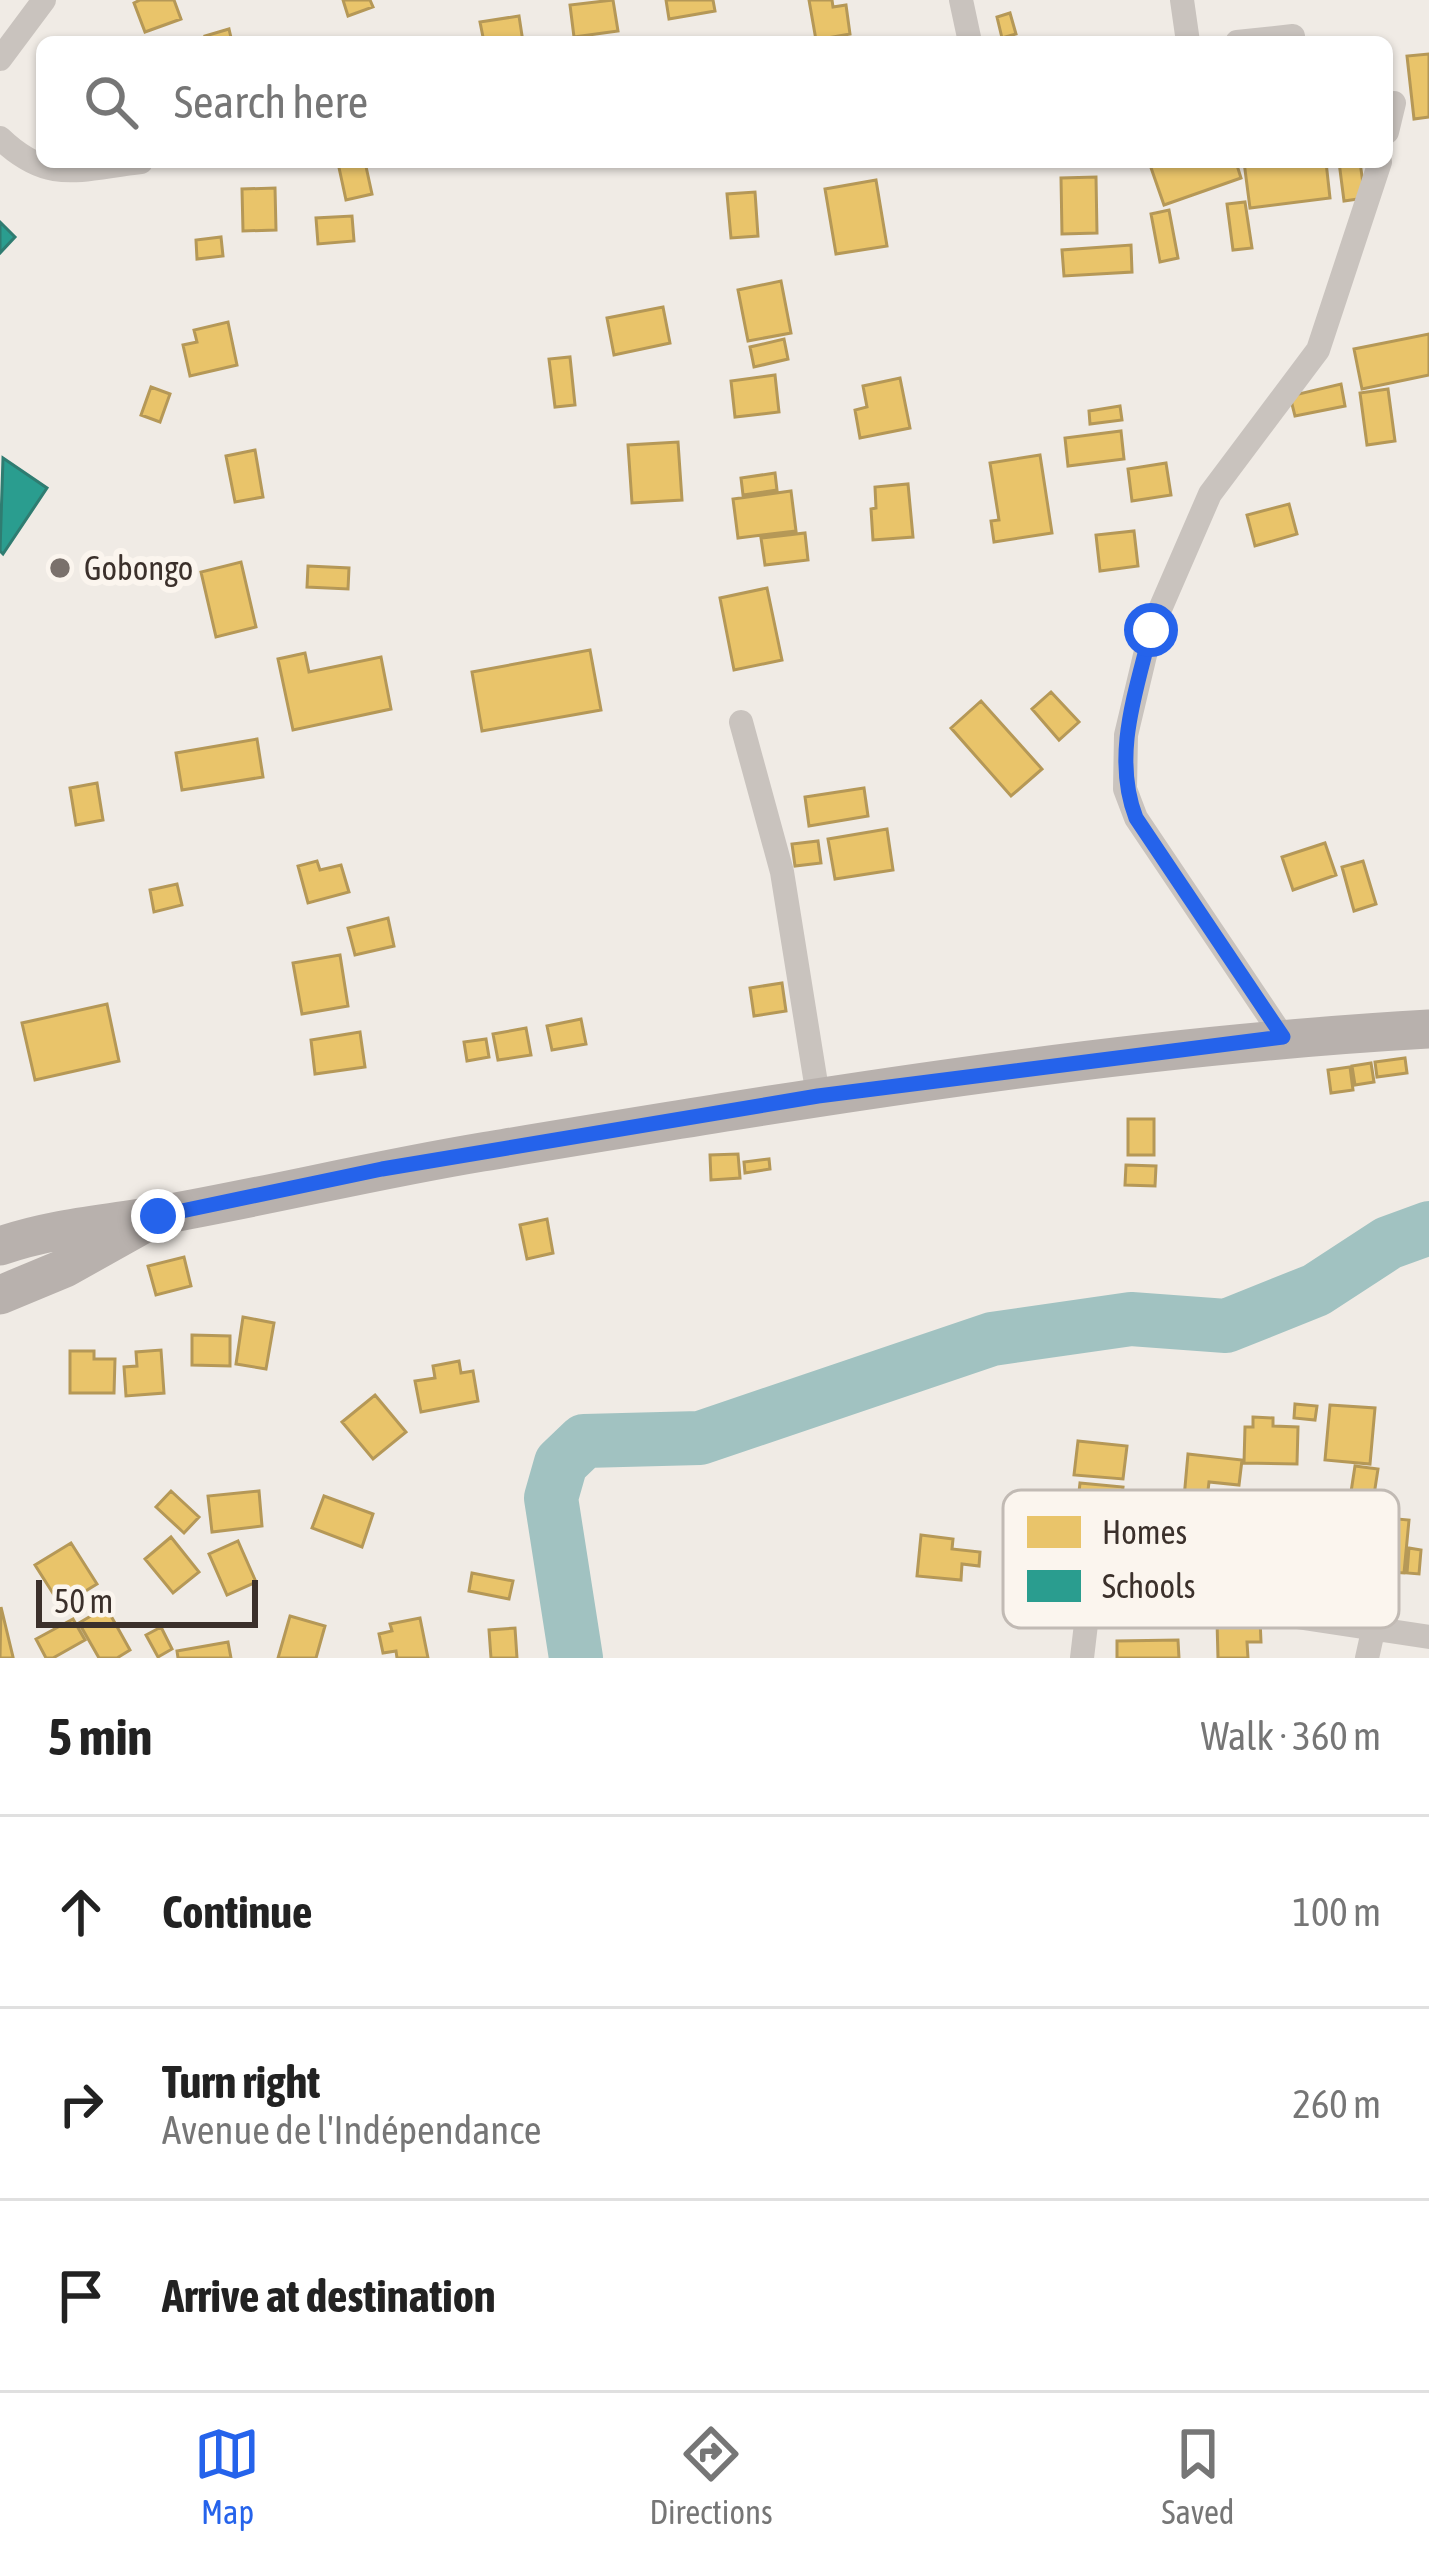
<!DOCTYPE html>
<html lang="en">
<head>
<meta charset="utf-8">
<style>
	:root { --surface:#fff; --page:#f2f2f2; --text:#222; --muted:#767676; --line:#e0e0e0; --accent:#2563eb }
	body { margin:0; font-family:"Asap Condensed",sans-serif; background:var(--page); color:var(--text) }
	.scale { position:absolute; left:36px; bottom:30px; width:222px; box-sizing:border-box; padding-left:12px; border:6px solid #3b302b; border-top:0; font-size:33px; line-height:42px; white-space:nowrap; color:#3b302b; -webkit-text-stroke:9px #fbf5ee; paint-order:stroke }
	.stop { position:absolute; width:36px; height:36px; margin:-27px; border:9px solid #2563eb; border-radius:50%; background:#fff }
	.stop.end { background:#2563eb; border-color:#fff; box-shadow:0 3px 12px #0008 }
	.list { margin:0; padding:0; list-style:none }
	h2 { display:flex; justify-content:space-between; align-items:center; height:156px; margin:0; padding:0 48px; font-size:51px }
	h2 small { font-size:39px; font-weight:400; color:var(--muted) }
	.list li { display:grid; grid-template-columns:78px 1fr auto; gap:36px; align-items:center; box-sizing:border-box; height:192px; padding:0 48px; border-top:3px solid var(--line) }
	.list b { display:block; font-size:45px; white-space:nowrap }
	.list p { margin:0; font-size:39px; white-space:nowrap; color:var(--muted) }
	.list em { font-size:39px; font-style:normal; color:var(--muted) }
	.icon { flex:none; width:66px; height:66px; fill:none; stroke:currentColor; stroke-width:2; stroke-linecap:round; stroke-linejoin:round }
	.map { position:relative; flex:none; width:1429px; height:1658px; overflow:hidden }
	.search { position:absolute; background:var(--surface); box-shadow:0 3px 9px #0004; left:36px; right:36px; top:36px; height:132px; display:flex; align-items:center; gap:30px; box-sizing:border-box; padding:0 42px; border-radius:18px; color:var(--muted); font-size:45px }
	.sheet { height:732px; background:var(--surface) }
	nav { display:flex; justify-content:space-around; align-items:center; box-sizing:border-box; height:168px; border-top:3px solid var(--line); background:var(--surface); font-size:33px; color:var(--muted) }
	nav a { display:grid; justify-items:center; gap:6px }
	nav .on { color:var(--accent) }
	.map>svg:first-child { display:block }
</style>
</head>
<body>
<div class="map">
<svg width="1429" height="1658" viewBox="0 0 1429 1658">
	<rect width="100%" height="100%" fill="#f0ebe5"/>
	<path fill="#e9c46a" stroke="#b59857" stroke-width="3" d="M 140,0 L 174,0 L 181,19 L 145,32 L 134,3 Z
		M 343,0 L 370,0 L 373,7 L 348,16 Z
		M 613,0 L 618,31 L 574,37 L 570,5 Z
		M 666,0 L 713,0 L 715,11 L 669,19 Z
		M 809,0 L 832,0 L 833,7 L 846,5 L 850,34 L 816,40 Z
		M 1010,13 L 1016,34 L 1002,38 L 997,17 Z
		M 519,16 L 523,42 L 484,42 L 480,22 Z
		M 229,29 L 232,42 L 207,42 L 205,36 Z
		M 1429,54 L 1429,117 L 1414,119 L 1407,56 Z
		M 365,162 L 372,194 L 346,200 L 338,163 Z
		M 1149,162 L 1236,162 L 1241,178 L 1164,205 Z
		M 1244,162 L 1326,162 L 1330,198 L 1250,208 Z
		M 1339,162 L 1360,162 L 1365,198 L 1344,201 Z
		M 1096,177 L 1097,233 L 1062,234 L 1061,178 Z
		M 876,180 L 887,246 L 836,254 L 825,189 Z
		M 275,188 L 276,230 L 243,231 L 242,189 Z
		M 755,192 L 758,236 L 731,238 L 727,194 Z
		M 1245,202 L 1252,248 L 1233,250 L 1227,204 Z
		M 1169,210 L 1178,258 L 1160,262 L 1151,214 Z
		M 352,216 L 354,241 L 318,244 L 316,218 Z
		M 221,237 L 223,256 L 197,259 L 196,240 Z
		M 1131,245 L 1132,272 L 1064,276 L 1062,250 Z
		M 781,281 L 791,333 L 748,341 L 738,290 Z
		M 663,307 L 670,343 L 614,355 L 607,318 Z
		M 228,322 L 237,365 L 190,376 L 183,345 L 197,342 L 194,330 Z
		M 1429,334 L 1429,375 L 1362,389 L 1354,349 Z
		M 784,339 L 788,359 L 754,367 L 750,347 Z
		M 570,357 L 575,405 L 555,407 L 549,359 Z
		M 775,375 L 779,412 L 735,417 L 731,381 Z
		M 900,378 L 910,428 L 860,438 L 855,410 L 867,407 L 863,386 Z
		M 1341,384 L 1345,406 L 1295,416 L 1290,396 Z
		M 151,387 L 170,394 L 160,422 L 141,415 Z
		M 1388,389 L 1395,441 L 1367,445 L 1360,393 Z
		M 1120,406 L 1122,420 L 1090,424 L 1089,411 Z
		M 1121,431 L 1124,459 L 1068,466 L 1065,438 Z
		M 678,442 L 682,500 L 632,503 L 628,445 Z
		M 255,450 L 263,497 L 235,502 L 226,456 Z
		M 1040,455 L 1052,533 L 994,542 L 991,521 L 999,520 L 990,463 Z
		M 1166,463 L 1171,495 L 1132,501 L 1128,469 Z
		M 775,473 L 777,490 L 743,495 L 741,478 Z
		M 908,484 L 913,537 L 873,540 L 871,509 L 876,508 L 875,487 Z
		M 791,491 L 796,531 L 738,538 L 733,499 Z
		M 1289,504 L 1297,534 L 1255,546 L 1247,515 Z
		M 1134,531 L 1138,566 L 1100,571 L 1096,535 Z
		M 805,533 L 808,560 L 765,565 L 761,538 Z
		M 241,562 L 256,627 L 216,637 L 201,572 Z
		M 308,566 L 349,568 L 348,589 L 307,587 Z
		M 767,588 L 782,660 L 734,670 L 720,598 Z
		M 590,650 L 601,710 L 482,731 L 472,672 Z
		M 305,653 L 309,672 L 381,657 L 391,709 L 293,730 L 278,659 Z
		M 1051,692 L 1079,722 L 1059,740 L 1032,709 Z
		M 981,701 L 1042,769 L 1011,796 L 951,728 Z
		M 257,739 L 263,777 L 182,790 L 176,753 Z
		M 97,783 L 103,820 L 76,825 L 70,788 Z
		M 864,788 L 868,816 L 809,826 L 805,797 Z
		M 887,829 L 893,870 L 835,879 L 828,839 Z
		M 818,841 L 821,863 L 795,866 L 792,844 Z
		M 1325,843 L 1336,875 L 1293,890 L 1282,857 Z
		M 317,861 L 320,870 L 341,865 L 349,892 L 308,903 L 298,866 Z
		M 1363,861 L 1376,904 L 1354,911 L 1342,867 Z
		M 177,884 L 182,905 L 154,912 L 150,890 Z
		M 388,918 L 394,946 L 355,955 L 348,928 Z
		M 340,955 L 348,1006 L 302,1014 L 293,963 Z
		M 782,983 L 786,1011 L 754,1016 L 750,988 Z
		M 107,1004 L 119,1061 L 35,1080 L 22,1023 Z
		M 581,1019 L 586,1044 L 552,1050 L 547,1026 Z
		M 526,1028 L 531,1055 L 498,1060 L 493,1034 Z
		M 360,1032 L 365,1067 L 315,1074 L 311,1040 Z
		M 486,1039 L 489,1057 L 467,1061 L 464,1042 Z
		M 1405,1058 L 1407,1073 L 1377,1077 L 1375,1062 Z
		M 1371,1063 L 1374,1082 L 1355,1085 L 1352,1066 Z
		M 1350,1067 L 1353,1090 L 1331,1093 L 1328,1070 Z
		M 1128,1119 L 1154,1119 L 1154,1155 L 1128,1155 Z
		M 738,1154 L 740,1178 L 711,1180 L 710,1155 Z
		M 769,1159 L 770,1169 L 745,1173 L 744,1162 Z
		M 1126,1165 L 1156,1166 L 1155,1186 L 1125,1185 Z
		M 547,1219 L 553,1253 L 527,1259 L 520,1225 Z
		M 184,1257 L 191,1286 L 156,1295 L 148,1266 Z
		M 243,1317 L 274,1323 L 266,1369 L 236,1364 Z
		M 192,1335 L 230,1336 L 230,1366 L 192,1365 Z
		M 161,1350 L 164,1393 L 126,1396 L 124,1367 L 137,1366 L 136,1352 Z
		M 70,1351 L 94,1351 L 94,1359 L 115,1359 L 114,1393 L 70,1393 Z
		M 459,1361 L 461,1373 L 473,1371 L 478,1401 L 421,1412 L 415,1381 L 435,1378 L 433,1366 Z
		M 375,1395 L 406,1432 L 373,1459 L 342,1422 Z
		M 1295,1404 L 1317,1406 L 1315,1420 L 1294,1418 Z
		M 1330,1405 L 1375,1408 L 1370,1464 L 1325,1460 Z
		M 1253,1417 L 1273,1418 L 1273,1426 L 1298,1427 L 1297,1464 L 1244,1463 L 1245,1427 L 1253,1427 Z
		M 1078,1441 L 1127,1446 L 1123,1479 L 1074,1475 Z
		M 1188,1454 L 1242,1460 L 1239,1485 L 1209,1482 L 1203,1533 L 1181,1531 Z
		M 1355,1466 L 1378,1469 L 1374,1495 L 1351,1492 Z
		M 1080,1483 L 1123,1487 L 1117,1540 L 1074,1535 Z
		M 171,1491 L 199,1517 L 184,1533 L 156,1507 Z
		M 259,1491 L 262,1526 L 212,1532 L 208,1496 Z
		M 324,1496 L 373,1514 L 362,1547 L 312,1528 Z
		M 1363,1516 L 1409,1520 L 1404,1573 L 1359,1570 Z
		M 921,1535 L 953,1539 L 952,1549 L 980,1552 L 979,1566 L 962,1564 L 961,1580 L 917,1576 Z
		M 171,1537 L 199,1572 L 173,1593 L 145,1559 Z
		M 238,1541 L 256,1582 L 227,1595 L 209,1554 Z
		M 71,1543 L 97,1584 L 61,1606 L 35,1565 Z
		M 1409,1548 L 1421,1550 L 1419,1574 L 1407,1573 Z
		M 472,1573 L 513,1581 L 509,1599 L 469,1591 Z
		M 1,1607 L 13,1657 L 11,1658 L 0,1658 Z
		M 106,1607 L 130,1650 L 117,1658 L 99,1658 L 79,1623 Z
		M 290,1616 L 325,1626 L 316,1658 L 278,1658 Z
		M 420,1618 L 428,1658 L 397,1658 L 396,1651 L 383,1653 L 379,1634 L 392,1631 L 390,1624 Z
		M 73,1619 L 85,1640 L 53,1658 L 46,1658 L 36,1639 Z
		M 1260,1619 L 1261,1642 L 1247,1642 L 1248,1658 L 1218,1658 L 1217,1621 Z
		M 161,1627 L 172,1649 L 158,1657 L 146,1635 Z
		M 515,1628 L 517,1658 L 491,1658 L 489,1630 Z
		M 1178,1640 L 1179,1658 L 1117,1658 L 1117,1641 Z
		M 228,1642 L 231,1658 L 178,1658 L 177,1651 Z"/>
	<path fill="#2a9d8f" stroke="#2f7c71" stroke-width="3" d="M 0,222 L 15,237 L 0,253 Z
		M 3,458 L 47,488 L 3,554 L 0,551 Z"/>
	<g fill="none" stroke-linecap="round" stroke-linejoin="round">
		<path stroke="#a1c2c1" stroke-width="54" d="M 576,1658 L 551,1498 L 561,1463 L 584,1441 L 700,1438 L 992,1339 L 1131,1319 L 1226,1326 L 1316,1290 L 1388,1243 L 1429,1228"/>
		<path stroke="#c9c3be" stroke-width="24" d="M 961,0 L 970,42
			M 1182,0 L 1188,42
			M 1237,42 L 1293,36
			M 0,59 L 44,0
			M 1387,132 L 1394,103
			M 0,138 C 49,185 79,169 141,162
			M 741,722 L 782,872 L 818,1096
			M 1283,1037 L 1136,818 L 1125,789 L 1126,735 L 1151,630 L 1210,494 L 1318,350 L 1380,162
			M 1082,1658 L 1088,1607 L 1113,1589 L 1429,1637
			M 1367,1658 L 1373,1631"/>
		<path stroke="#b8b1ad" stroke-width="39" d="M 0,1246 C 55,1227 104,1225 160,1215 C 268,1196 374,1170 482,1152 C 796,1100 1111,1047 1429,1029
			M 0,1295 L 65,1268 L 140,1226"/>
	</g>
	<g fill="none" stroke-linecap="round" stroke-linejoin="round">
		<path stroke="#2563eb" stroke-width="15" d="M 158,1216 L 382,1169 L 818,1096 L 1283,1037 L 1136,818 C 1112,756 1136,692 1151,630"/>
	</g>
	<circle fill="#7a716c" stroke="#fbf5ee" stroke-width="4.5" cx="60" cy="568" r="12"/>
	<g text-anchor="middle" stroke-width="12" stroke-linejoin="round" paint-order="stroke">
		<g font-size="33" fill="#3b302b" stroke="#fbf5ee" text-anchor="start">
			<text x="84" y="580">Gobongo</text>
		</g>
	</g>
	<rect x="1003" y="1490" width="396" height="138" rx="18" fill="#fbf5ee" stroke="#c1bab4" stroke-width="3"/>
	<rect x="1027" y="1516" width="54" height="32" fill="#e9c46a"/>
	<rect x="1027" y="1570" width="54" height="32" fill="#2a9d8f"/>
	<g font-size="33" fill="#3b302b">
		<text x="1102" y="1544">Homes</text>
		<text x="1102" y="1598">Schools</text>
	</g>
</svg>
<div class="scale">50 m</div>
<div class="stop" style="left:1151px;top:630px"></div>
<div class="stop end" style="left:158px;top:1216px"></div>
<div class="search"><svg class="icon" aria-label="search" viewBox="0 0 24 24"><circle cx="10" cy="10" r="6"/><path d="M15 15l6 6"/></svg>Search here</div>
</div>
<section class="sheet">
<h2>5 min<small>Walk · 360 m</small></h2>
<ul class="list">
<li><svg class="icon" aria-label="ahead" viewBox="0 0 24 24"><path d="M12 20V5M6 11l6-6 6 6"/></svg><div><b>Continue</b></div><em>100 m</em></li>
<li><svg class="icon" aria-label="right" viewBox="0 0 24 24"><path d="M7 20v-9h11M14 6l5 5-5 5"/></svg><div><b>Turn right</b><p>Avenue de l'Indépendance</p></div><em>260 m</em></li>
<li><svg class="icon" aria-label="arrive" viewBox="0 0 24 24"><path d="M6 21V4h12l-3 4 3 4H6"/></svg><div><b>Arrive at destination</b></div></li>
</ul>
</section>
<nav>
<a class="on"><svg class="icon" aria-label="map" viewBox="0 0 24 24"><path d="M3 6l6-2 6 2 6-2v14l-6 2-6-2-6 2zM9 4v14M15 6v14"/></svg>Map</a>
<a><svg class="icon" aria-label="directions" viewBox="0 0 24 24"><path d="M12 3l9 9-9 9-9-9zM9 14v-3h6M13 9l2 2-2 2"/></svg>Directions</a>
<a><svg class="icon" aria-label="saved" viewBox="0 0 24 24"><path d="M7 4h10v16l-5-4-5 4z"/></svg>Saved</a>
</nav>
</body>
</html>
